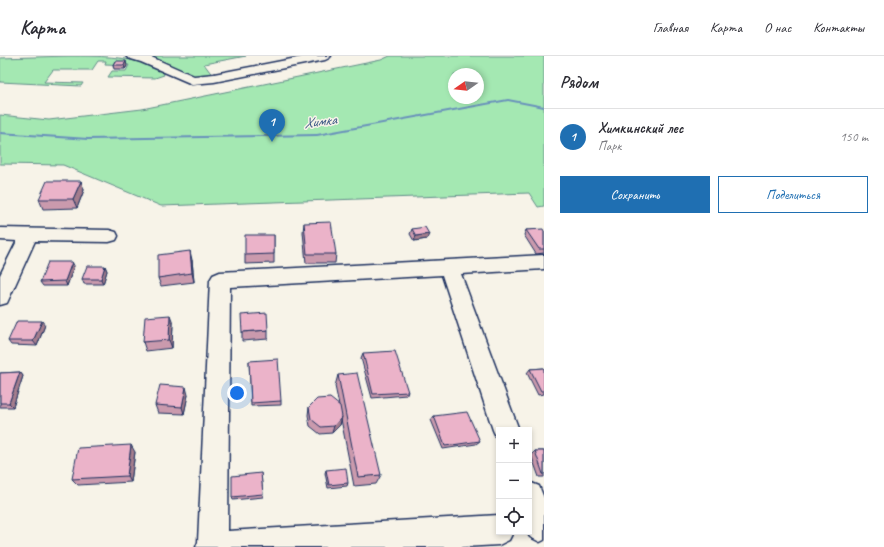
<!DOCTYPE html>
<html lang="ru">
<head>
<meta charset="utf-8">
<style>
	:root { --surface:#fff; --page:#f7f7f7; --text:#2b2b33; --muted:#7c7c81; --line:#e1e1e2; --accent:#1f6fb2 }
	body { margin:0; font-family:Caveat,sans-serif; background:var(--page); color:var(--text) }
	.controls { position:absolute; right:12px; bottom:12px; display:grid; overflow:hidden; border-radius:0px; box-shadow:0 2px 6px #0003 }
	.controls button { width:36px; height:36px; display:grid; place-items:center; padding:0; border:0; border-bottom:1px solid var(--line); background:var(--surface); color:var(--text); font:20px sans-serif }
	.compass { position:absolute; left:448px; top:12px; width:36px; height:36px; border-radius:50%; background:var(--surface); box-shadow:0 2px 6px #0003; rotate:256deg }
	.you { position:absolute; left:237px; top:337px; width:14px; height:14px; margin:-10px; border:3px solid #fff; border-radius:50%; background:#1a73e8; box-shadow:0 0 0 6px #1a73e833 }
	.badge { display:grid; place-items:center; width:26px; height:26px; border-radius:50%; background:var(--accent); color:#fff; font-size:13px; font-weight:700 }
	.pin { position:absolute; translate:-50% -33px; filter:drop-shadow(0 1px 2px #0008) }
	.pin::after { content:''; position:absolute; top:21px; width:14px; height:12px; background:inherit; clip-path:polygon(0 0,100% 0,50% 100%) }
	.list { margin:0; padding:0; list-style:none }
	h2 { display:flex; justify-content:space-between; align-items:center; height:52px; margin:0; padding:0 16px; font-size:17px }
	h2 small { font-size:13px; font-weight:400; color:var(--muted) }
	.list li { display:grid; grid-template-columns:26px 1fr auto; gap:12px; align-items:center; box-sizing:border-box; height:56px; padding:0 16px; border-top:1px solid var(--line) }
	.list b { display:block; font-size:15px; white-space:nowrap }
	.list p { margin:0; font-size:13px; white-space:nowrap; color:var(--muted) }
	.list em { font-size:13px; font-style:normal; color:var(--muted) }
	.actions { display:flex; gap:8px; padding:12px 16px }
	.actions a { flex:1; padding:9px 0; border:1px solid var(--accent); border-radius:0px; text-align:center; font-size:14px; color:var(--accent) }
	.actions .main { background:var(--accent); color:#fff }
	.icon { flex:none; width:22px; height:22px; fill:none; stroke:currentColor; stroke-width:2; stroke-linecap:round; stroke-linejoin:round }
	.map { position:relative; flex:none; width:544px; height:491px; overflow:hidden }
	header { display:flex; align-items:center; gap:24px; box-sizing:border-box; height:56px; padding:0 20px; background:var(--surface); border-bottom:1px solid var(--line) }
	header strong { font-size:19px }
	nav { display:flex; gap:22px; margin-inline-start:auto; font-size:14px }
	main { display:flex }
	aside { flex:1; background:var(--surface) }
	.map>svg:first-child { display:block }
</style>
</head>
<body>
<header>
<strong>Карта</strong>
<nav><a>Главная</a><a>Карта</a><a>О нас</a><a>Контакты</a></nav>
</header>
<main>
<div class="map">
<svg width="544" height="491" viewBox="0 0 544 491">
	<rect width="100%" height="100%" fill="#f7f3e8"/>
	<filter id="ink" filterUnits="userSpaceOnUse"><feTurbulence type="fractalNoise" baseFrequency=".025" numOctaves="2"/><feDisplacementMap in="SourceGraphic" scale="8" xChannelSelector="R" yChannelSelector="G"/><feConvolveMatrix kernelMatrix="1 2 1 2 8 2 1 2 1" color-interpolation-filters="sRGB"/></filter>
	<g filter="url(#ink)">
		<path fill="#a4e8b2" stroke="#608c88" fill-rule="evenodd" d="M 70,0 C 98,0 126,0 152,10 C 157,12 163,14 164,19 L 155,22 L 108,21 L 112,15 L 126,15 L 129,9 L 105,8 L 106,5 L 98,5 L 92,14 L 53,14 L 44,26 L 83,27 L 81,30 L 0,26 L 0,2 Z
			M 150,0 L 246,0 L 204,8 L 213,20 L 190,20 Z
			M 390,0 L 544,0 L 544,150 L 538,151 L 529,137 L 161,150 L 63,109 L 0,108 L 0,59 L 49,64 L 142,53 L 381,4 ZM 454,18 L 478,18 L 478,42 L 454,42 Z"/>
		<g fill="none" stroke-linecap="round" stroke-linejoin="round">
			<path fill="#6890bb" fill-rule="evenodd" d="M 508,43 L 544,50 L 544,52 L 508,45 L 317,80 L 88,84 L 0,78 L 0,76 L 88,82 L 317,78 Z"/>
			<g stroke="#1b2f5e" stroke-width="3">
				<path id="minor" d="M 126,0 L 149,0 L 194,20 L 214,18 L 307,0 L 331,0 L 329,2 L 325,4 L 214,26 L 192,28 L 141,6 L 128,2 Z
					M 0,172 L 109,174 L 116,176 L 118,180 L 116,184 L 109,186 L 35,185 L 7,247 L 0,249 L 0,219 L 17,185 L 0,184 Z
					M 544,199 L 544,213 L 461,218 L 519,374 L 499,374 L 499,384 L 497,383 L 493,374 L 442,219 L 230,231 L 228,475 L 499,459 L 499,476 L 513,476 L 509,484 L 499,489 L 463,491 L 196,491 L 198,486 L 210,224 L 213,219 L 220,216 Z
					M 529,426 L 539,430 L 544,442 L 544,484 L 540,486 L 530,481 L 527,476 L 529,476 Z"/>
			</g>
			<use href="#minor" fill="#f7f3e8" fill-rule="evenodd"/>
		</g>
		<path fill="#ca9aad" stroke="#1b2f5e" d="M 115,5 L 127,10 L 125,13 L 114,13 L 113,9 Z
			M 81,125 L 84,134 L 77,152 L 43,153 L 39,143 Z
			M 304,167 L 336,198 L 335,207 L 306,207 L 303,176 Z
			M 412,173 L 427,183 L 414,185 L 410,178 Z
			M 526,174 L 544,175 L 544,197 L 536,198 L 524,179 Z
			M 274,179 L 274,207 L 245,208 L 245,199 Z
			M 192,204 L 194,226 L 161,230 L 158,222 Z
			M 72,206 L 74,210 L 67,230 L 43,230 L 40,226 Z
			M 105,210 L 107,215 L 103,228 L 84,228 L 82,223 Z
			M 173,267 L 172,292 L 146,295 L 143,286 Z
			M 45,269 L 37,290 L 11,289 L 8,285 Z
			M 268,274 L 268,283 L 242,285 L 242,276 Z
			M 363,297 L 408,336 L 406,339 L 372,342 L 361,302 Z
			M 249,305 L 281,345 L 281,349 L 251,350 Z
			M 544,312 L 544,338 L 538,339 L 527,317 L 530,313 Z
			M 20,316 L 23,320 L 13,351 L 0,351 L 0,317 Z
			M 338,319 L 381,419 L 376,428 L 354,430 L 341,363 L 340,369 L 332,377 L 320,378 L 310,370 L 308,359 L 309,351 L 339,349 L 335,330 Z
			M 188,339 L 184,358 L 158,357 L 155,349 Z
			M 434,360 L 480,385 L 476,388 L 443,393 L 431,364 Z
			M 535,395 L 544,395 L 544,421 L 539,421 L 531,399 Z
			M 135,396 L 131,426 L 78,429 L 72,423 Z
			M 326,414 L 348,427 L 347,430 L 328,432 L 325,417 Z
			M 261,417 L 263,441 L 233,444 L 232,441 Z"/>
		<path fill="#a47d8d" stroke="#1b2f5e" d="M 126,5 L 127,10 L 125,13 L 124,9 Z
			M 81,125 L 84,134 L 77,152 L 73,143 Z
			M 429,178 L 427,183 L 414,185 L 416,180 Z
			M 190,195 L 192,204 L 194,226 L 192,217 Z
			M 72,206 L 74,210 L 67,230 L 65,225 Z
			M 105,210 L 107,215 L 103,228 L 101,223 Z
			M 170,259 L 173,267 L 172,292 L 169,284 Z
			M 42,265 L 45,269 L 37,290 L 33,285 Z
			M 20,316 L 23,320 L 13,351 L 9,347 Z
			M 186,331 L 188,339 L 184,358 L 182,351 Z
			M 342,361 L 340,369 L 332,377 L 334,370 Z
			M 131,389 L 135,396 L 131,426 L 127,420 Z"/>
		<path fill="#ebb3c9" stroke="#1b2f5e" d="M 115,5 L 126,5 L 124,9 L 113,9 Z
			M 47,125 L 81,125 L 73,143 L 39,143 Z
			M 331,166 L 336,198 L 307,198 L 304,167 Z
			M 425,171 L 429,178 L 416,180 L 412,173 Z
			M 543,173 L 544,175 L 544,193 L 539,193 L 526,174 Z
			M 245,179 L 274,179 L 274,198 L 245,199 Z
			M 190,195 L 192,217 L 158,222 L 158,199 Z
			M 48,206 L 72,206 L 65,225 L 40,226 Z
			M 87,210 L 105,210 L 101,223 L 82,223 Z
			M 267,257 L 268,274 L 242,276 L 241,259 Z
			M 170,259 L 169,284 L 143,286 L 145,261 Z
			M 17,265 L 42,265 L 33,285 L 8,285 Z
			M 395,295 L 408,336 L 373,338 L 363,297 Z
			M 278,303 L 281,345 L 251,347 L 249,305 Z
			M 544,312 L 544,335 L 541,335 L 530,313 Z
			M 20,316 L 9,347 L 0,347 L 0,317 Z
			M 357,317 L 381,419 L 358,421 L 338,319 Z
			M 160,329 L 186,331 L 182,351 L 155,349 Z
			M 330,342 L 340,350 L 342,361 L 334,370 L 321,371 L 311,363 L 309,351 L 317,343 Z
			M 467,356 L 480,385 L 445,390 L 434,360 Z
			M 131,389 L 127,420 L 72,423 L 78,392 Z
			M 535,395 L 544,395 L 544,418 L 543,418 Z
			M 346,412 L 348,427 L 329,429 L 326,414 Z
			M 261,417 L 263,438 L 232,441 L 232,420 Z"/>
	</g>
	<g text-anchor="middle" stroke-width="3" stroke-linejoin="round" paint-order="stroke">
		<g font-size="15" font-style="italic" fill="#3b5785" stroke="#f7f3e8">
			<text transform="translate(320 65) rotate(-7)" y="5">Химка</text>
		</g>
	</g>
</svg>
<div class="controls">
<button>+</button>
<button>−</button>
<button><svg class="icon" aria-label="locate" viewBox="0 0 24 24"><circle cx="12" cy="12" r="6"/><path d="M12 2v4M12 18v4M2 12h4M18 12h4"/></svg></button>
</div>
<svg class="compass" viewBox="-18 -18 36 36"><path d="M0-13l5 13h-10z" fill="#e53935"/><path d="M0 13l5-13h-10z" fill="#7c7c81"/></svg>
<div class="you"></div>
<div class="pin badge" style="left:272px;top:86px">1</div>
</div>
<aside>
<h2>Рядом<small></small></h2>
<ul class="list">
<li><span class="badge">1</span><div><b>Химкинский лес</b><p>Парк</p></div><em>150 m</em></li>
</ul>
<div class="actions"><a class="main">Сохранить</a><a>Поделиться</a></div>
</aside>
</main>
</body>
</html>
